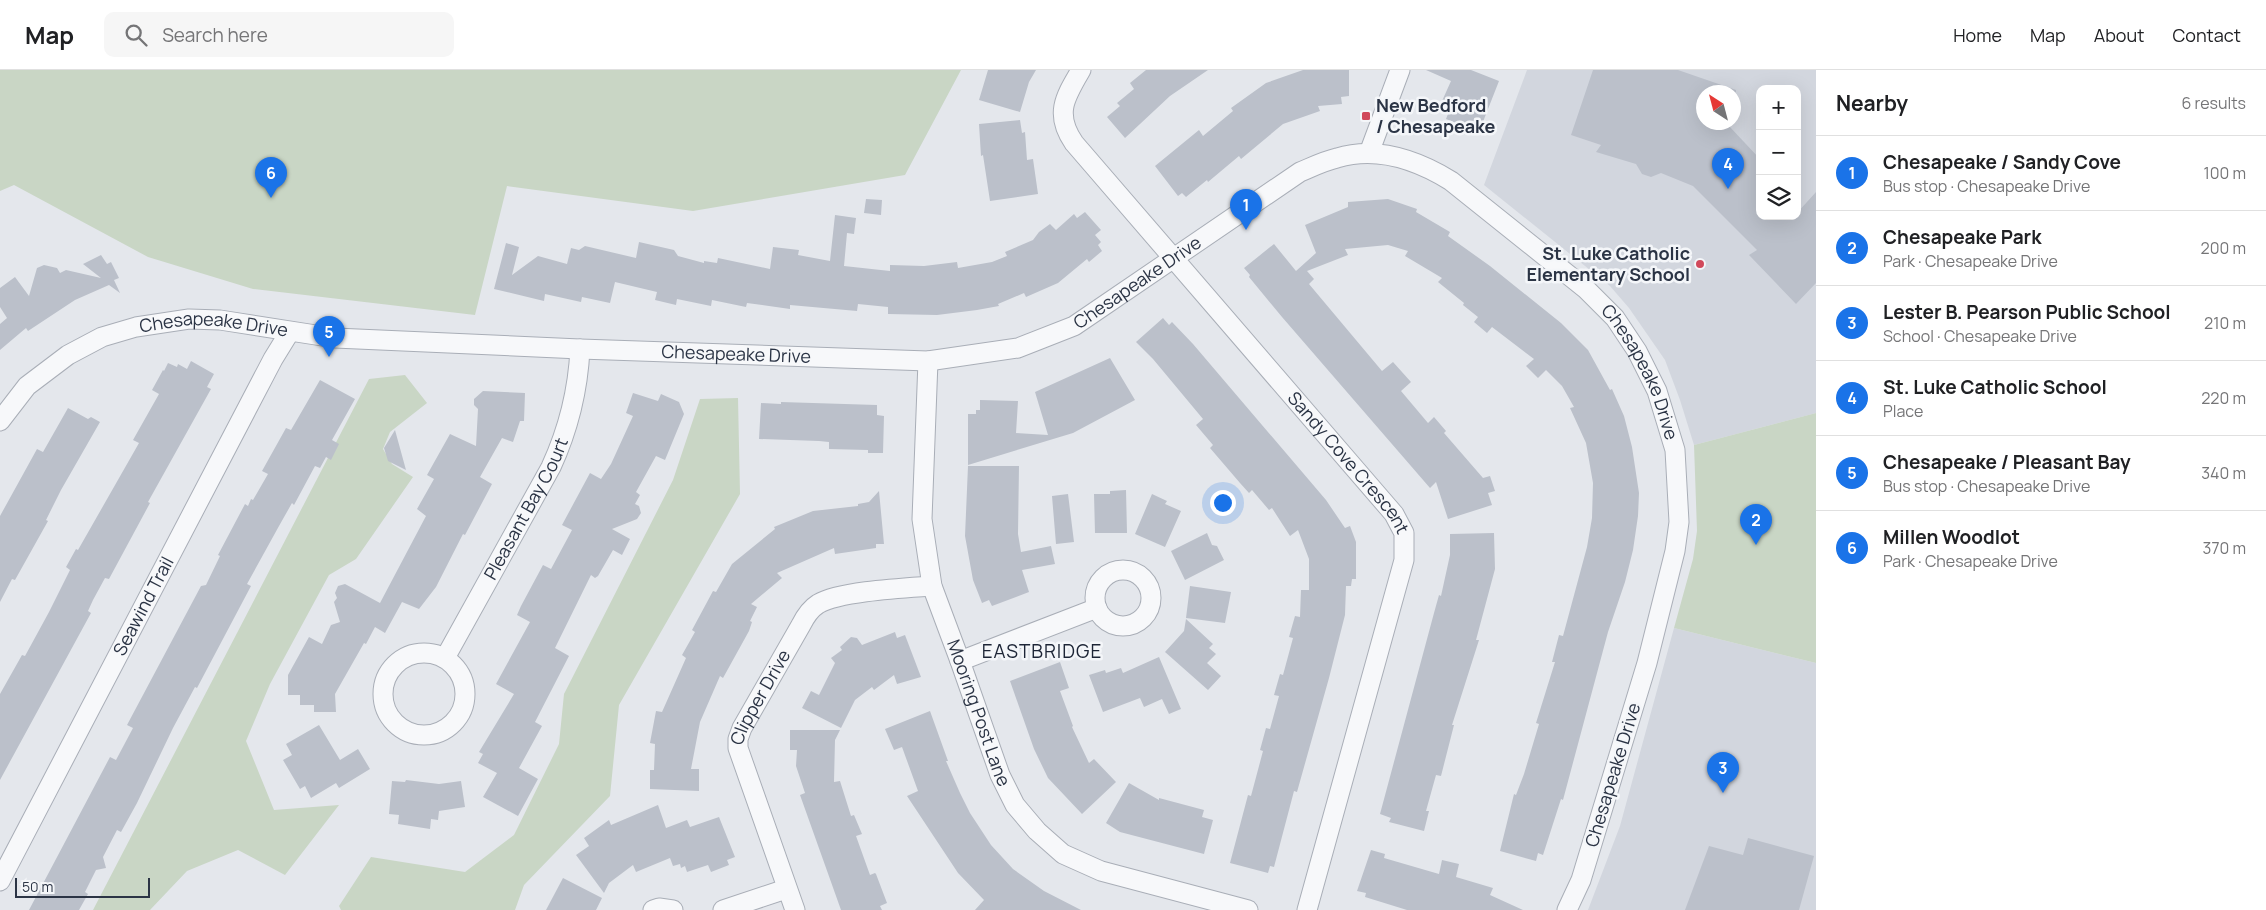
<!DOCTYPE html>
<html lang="en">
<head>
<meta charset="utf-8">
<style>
	:root { --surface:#fff; --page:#f6f6f6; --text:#202124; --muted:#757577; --line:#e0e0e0; --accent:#1a73e8 }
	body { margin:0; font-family:Manrope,sans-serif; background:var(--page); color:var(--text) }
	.controls { position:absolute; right:15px; top:15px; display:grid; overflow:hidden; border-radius:10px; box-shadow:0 5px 20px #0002 }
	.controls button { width:45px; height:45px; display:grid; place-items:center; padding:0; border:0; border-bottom:1px solid var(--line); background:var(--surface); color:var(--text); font:25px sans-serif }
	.compass { position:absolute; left:1696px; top:15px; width:45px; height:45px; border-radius:50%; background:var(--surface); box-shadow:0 5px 20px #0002; rotate:324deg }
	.scale { position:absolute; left:15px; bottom:12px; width:135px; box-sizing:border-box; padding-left:5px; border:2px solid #2b3445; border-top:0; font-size:14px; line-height:18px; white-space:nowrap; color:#2b3445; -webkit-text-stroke:4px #f4f6f9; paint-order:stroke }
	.you { position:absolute; left:1222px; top:432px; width:18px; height:18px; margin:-12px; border:4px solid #fff; border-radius:50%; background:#1a73e8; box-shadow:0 0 0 8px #1a73e833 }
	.badge { display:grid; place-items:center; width:32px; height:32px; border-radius:50%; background:var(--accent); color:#fff; font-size:16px; font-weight:700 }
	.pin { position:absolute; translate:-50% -41px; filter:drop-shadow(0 1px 2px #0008) }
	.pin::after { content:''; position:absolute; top:26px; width:18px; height:15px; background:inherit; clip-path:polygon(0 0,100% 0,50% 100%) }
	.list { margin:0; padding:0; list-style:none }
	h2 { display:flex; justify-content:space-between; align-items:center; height:65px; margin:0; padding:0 20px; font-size:21px }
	h2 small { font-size:16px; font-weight:400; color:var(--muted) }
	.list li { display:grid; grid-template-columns:32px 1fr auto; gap:15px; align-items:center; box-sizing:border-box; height:75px; padding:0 20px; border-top:1px solid var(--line) }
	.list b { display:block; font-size:19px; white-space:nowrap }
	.list p { margin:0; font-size:16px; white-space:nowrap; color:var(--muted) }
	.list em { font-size:16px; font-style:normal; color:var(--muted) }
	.icon { flex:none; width:28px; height:28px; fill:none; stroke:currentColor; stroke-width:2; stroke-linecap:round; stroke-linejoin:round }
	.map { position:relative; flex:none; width:1816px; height:840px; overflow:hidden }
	header { display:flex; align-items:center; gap:30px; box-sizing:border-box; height:70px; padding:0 25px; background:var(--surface); border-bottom:1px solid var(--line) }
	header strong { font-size:24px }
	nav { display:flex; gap:28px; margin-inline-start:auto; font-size:18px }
	.search { width:350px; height:45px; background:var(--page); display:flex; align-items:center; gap:12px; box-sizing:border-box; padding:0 18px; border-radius:10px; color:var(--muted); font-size:19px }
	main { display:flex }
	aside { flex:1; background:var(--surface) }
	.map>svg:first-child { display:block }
</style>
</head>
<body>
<header>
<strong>Map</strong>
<div class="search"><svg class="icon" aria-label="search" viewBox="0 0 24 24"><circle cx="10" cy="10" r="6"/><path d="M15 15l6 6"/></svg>Search here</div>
<nav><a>Home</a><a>Map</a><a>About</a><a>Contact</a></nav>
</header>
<main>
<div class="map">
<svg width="1816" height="840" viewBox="0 0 1816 840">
	<rect width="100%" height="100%" fill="#e4e7ec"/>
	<path fill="#d2d6de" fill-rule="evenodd" d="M 1527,0 L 1816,0 L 1816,343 L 1694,375 L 1680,330 L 1665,290 L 1629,238 L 1610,216 L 1484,115 ZM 1760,19 L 1797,19 L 1797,146 L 1760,146 ZM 1704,22 L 1734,22 L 1734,52 L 1704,52 Z
		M 1674,558 L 1816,593 L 1816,840 L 1588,840 L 1620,756 Z"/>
	<path fill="#c9d6c5" d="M 0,0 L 961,0 L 905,105 L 693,141 L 507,116 L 475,245 L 253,219 L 148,187 L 14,115 L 0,121 Z
		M 405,305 L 427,333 L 390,362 L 383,379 L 392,394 L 413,407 L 356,489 L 329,505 L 270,614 L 246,671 L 274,740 L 339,735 L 285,805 L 238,780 L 187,801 L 150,840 L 93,840 L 369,309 Z
		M 738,328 L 740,424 L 619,635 L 610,726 L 524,815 L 515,840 L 341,840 L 339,836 L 371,787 L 465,802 L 514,765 L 559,674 L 564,624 L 673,410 L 700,329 Z
		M 1816,343 L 1816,593 L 1674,558 L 1693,489 L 1697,461 L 1694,375 Z"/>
	<path fill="#bbc0ca" d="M 988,0 L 1036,0 L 1029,12 L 1020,42 L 979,30 Z
		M 1146,0 L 1208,0 L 1170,26 L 1125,68 L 1107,47 L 1120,36 L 1117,33 L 1134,19 L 1130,13 Z
		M 1303,0 L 1349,0 L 1349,26 L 1341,27 L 1342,34 L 1318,36 L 1320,41 L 1283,54 L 1241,89 L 1239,86 L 1208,112 L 1207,110 L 1186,127 L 1182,123 L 1178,126 L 1155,96 L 1199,60 L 1203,66 L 1233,41 L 1231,38 L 1266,13 Z
		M 1426,0 L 1471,0 L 1499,11 L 1479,62 L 1446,49 L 1448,44 L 1438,40 L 1451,11 Z
		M 1593,0 L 1678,0 L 1736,20 L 1736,22 L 1704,22 L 1704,52 L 1718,52 L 1729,56 L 1760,89 L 1760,146 L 1797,146 L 1797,143 L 1816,122 L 1816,213 L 1796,234 L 1749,185 L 1757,180 L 1693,116 L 1661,103 L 1651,107 L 1642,104 L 1636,94 L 1596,82 L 1601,75 L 1571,65 Z
		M 1020,50 L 1022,63 L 1025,62 L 1027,90 L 1033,89 L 1038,124 L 990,131 L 983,85 L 981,86 L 979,54 Z
		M 866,129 L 882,130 L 881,145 L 864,143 Z
		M 1388,129 L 1417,139 L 1416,142 L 1450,162 L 1448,166 L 1490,196 L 1561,253 L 1588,280 L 1610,320 L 1612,319 L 1624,346 L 1632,377 L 1639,423 L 1638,446 L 1633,480 L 1625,512 L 1608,562 L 1563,730 L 1561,729 L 1543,785 L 1538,783 L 1536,791 L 1500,781 L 1514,724 L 1516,725 L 1524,704 L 1539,654 L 1536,653 L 1555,592 L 1552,592 L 1559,565 L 1563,566 L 1587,477 L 1592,448 L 1593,413 L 1586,373 L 1570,338 L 1574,337 L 1562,316 L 1546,300 L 1538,308 L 1526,296 L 1534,289 L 1492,257 L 1487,263 L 1474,252 L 1478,247 L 1463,235 L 1464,233 L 1438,212 L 1442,208 L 1405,186 L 1408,181 L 1388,175 L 1345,179 L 1348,185 L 1307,201 L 1314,209 L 1309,214 L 1382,301 L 1393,292 L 1411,312 L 1401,321 L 1428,353 L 1434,347 L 1446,361 L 1444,363 L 1483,408 L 1490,406 L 1495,421 L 1488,423 L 1492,435 L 1448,449 L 1436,412 L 1430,418 L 1282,247 L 1249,207 L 1250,205 L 1244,198 L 1274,174 L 1296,201 L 1316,183 L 1305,155 L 1348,137 L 1348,132 Z
		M 1085,142 L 1101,160 L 1095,165 L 1101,172 L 1098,175 L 1102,181 L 1089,192 L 1087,189 L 1058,213 L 1026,227 L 1024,223 L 998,234 L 999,236 L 977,240 L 937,245 L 888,244 L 888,237 L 858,234 L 857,241 L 790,235 L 790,239 L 747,233 L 746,237 L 712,230 L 711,236 L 677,229 L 676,235 L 655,230 L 657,222 L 615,212 L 610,233 L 582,227 L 581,232 L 545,224 L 544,231 L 494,219 L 506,173 L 519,177 L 512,205 L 538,186 L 567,194 L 571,178 L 579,180 L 585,176 L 636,188 L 639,172 L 674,180 L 678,186 L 704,193 L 704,191 L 717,193 L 718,188 L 770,199 L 773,177 L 799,180 L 798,185 L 830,191 L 835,145 L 856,148 L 854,164 L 847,163 L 844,196 L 890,201 L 890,195 L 924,196 L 957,192 L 958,198 L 992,192 L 1007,186 L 1005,182 L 1033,170 L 1039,162 L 1050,154 L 1056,160 L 1074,144 L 1077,148 Z
		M 101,185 L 107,194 L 111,192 L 119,208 L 114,210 L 120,223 L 109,215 L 75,230 L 28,261 L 26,258 L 0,280 L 0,254 L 7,248 L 0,237 L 0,218 L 15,207 L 29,226 L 37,198 L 44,195 L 57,198 L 60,203 L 66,200 L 101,208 L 83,194 Z
		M 1163,248 L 1169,255 L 1172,252 L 1193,274 L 1326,430 L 1345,458 L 1350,456 L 1356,472 L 1356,509 L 1352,509 L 1351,516 L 1346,516 L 1345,545 L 1329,608 L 1297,722 L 1294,721 L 1274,797 L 1270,796 L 1268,803 L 1230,793 L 1248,725 L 1251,726 L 1263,681 L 1260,680 L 1266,658 L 1270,659 L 1279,626 L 1274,625 L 1280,604 L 1283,605 L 1293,568 L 1289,567 L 1295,546 L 1300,547 L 1301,520 L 1309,520 L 1309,489 L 1298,460 L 1290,466 L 1272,438 L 1269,440 L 1252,420 L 1249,423 L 1240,413 L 1210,378 L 1213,375 L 1196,355 L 1203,349 L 1153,289 L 1136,272 Z
		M 1110,288 L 1135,330 L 1073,363 L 968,395 L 968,344 L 976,344 L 976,340 L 980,340 L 980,330 L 1018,331 L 1016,363 L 1048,365 L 1035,322 Z
		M 191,291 L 214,304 L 207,317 L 211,319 L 148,432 L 150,433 L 109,509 L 105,508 L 93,530 L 88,541 L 91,543 L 0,710 L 0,624 L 22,585 L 25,586 L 49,542 L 70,500 L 66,497 L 76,479 L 78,480 L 139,373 L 133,370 L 159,324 L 152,320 L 163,300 L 164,301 L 168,293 L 177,297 L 178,294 L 187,299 Z
		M 320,310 L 355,329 L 332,370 L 339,374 L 331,390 L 326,387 L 320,398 L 315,396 L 294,435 L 292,433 L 279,456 L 247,514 L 251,516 L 197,618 L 195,617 L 173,658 L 137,733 L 121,762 L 117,760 L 103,787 L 106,798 L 96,800 L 85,822 L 88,824 L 79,840 L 29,840 L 110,687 L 116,690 L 133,658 L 127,655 L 201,516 L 206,515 L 220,486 L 218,485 L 245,434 L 248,436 L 251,429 L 253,430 L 268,404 L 262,401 L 286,358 L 291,360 Z
		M 483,321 L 525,323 L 524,351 L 520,351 L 513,372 L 502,368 L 480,407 L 492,414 L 465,465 L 463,464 L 436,517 L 419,539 L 402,532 L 385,563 L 375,557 L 366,574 L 364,573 L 335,624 L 336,642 L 314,642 L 314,635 L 300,635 L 300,625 L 288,625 L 288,605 L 309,567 L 322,574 L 331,555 L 340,552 L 334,532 L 337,528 L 335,523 L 338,516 L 345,514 L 380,533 L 426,446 L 417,439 L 434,409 L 427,405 L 450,364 L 476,376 L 478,339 L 474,335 L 474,329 Z
		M 633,323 L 658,331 L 661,324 L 679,332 L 684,344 L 665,390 L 656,386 L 636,422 L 640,425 L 635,434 L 639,436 L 641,443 L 637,449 L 612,459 L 630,469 L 622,485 L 613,480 L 598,506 L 595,508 L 591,505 L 555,578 L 569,586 L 535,652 L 542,656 L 519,698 L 538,709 L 518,746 L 483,727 L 497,703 L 478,693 L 483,684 L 479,682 L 514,624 L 496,614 L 530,552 L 517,545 L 521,536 L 543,495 L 551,499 L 572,460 L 562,455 L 590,403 L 601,409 L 611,394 L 633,346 L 626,343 Z
		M 781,332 L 877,335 L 877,345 L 884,346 L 883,383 L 868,383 L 868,380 L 829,379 L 829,372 L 819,371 L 759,369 L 761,333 L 781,334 Z
		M 68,338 L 88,349 L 91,347 L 100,352 L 61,420 L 46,450 L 48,451 L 15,510 L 12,509 L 0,532 L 0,446 L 37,379 L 43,382 Z
		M 395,360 L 406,400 L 388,391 L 384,378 Z
		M 968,396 L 1019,396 L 1018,464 L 1021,482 L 1051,476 L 1055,494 L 1022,500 L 1029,522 L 992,536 L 989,530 L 982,533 L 973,510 L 965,466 Z
		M 1126,420 L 1127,463 L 1095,463 L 1094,424 L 1110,424 L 1110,421 Z
		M 879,421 L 884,474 L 876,474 L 876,478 L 835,484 L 834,478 L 777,503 L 782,508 L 751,534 L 757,537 L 750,551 L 752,552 L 749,561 L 723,608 L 720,606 L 700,652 L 691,699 L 699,699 L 699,721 L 650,719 L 650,700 L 654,700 L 655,674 L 650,673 L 656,641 L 662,642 L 686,588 L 682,585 L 695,562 L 692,560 L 713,521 L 716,522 L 732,494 L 775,459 L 774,457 L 813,441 L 858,436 L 858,434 L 869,432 Z
		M 1068,424 L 1074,472 L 1056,474 L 1052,426 Z
		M 1152,424 L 1167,431 L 1165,434 L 1181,441 L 1165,477 L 1135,464 Z
		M 1207,463 L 1212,475 L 1217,476 L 1224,490 L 1185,510 L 1171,481 Z
		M 1494,463 L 1495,499 L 1476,570 L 1479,570 L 1452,655 L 1454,655 L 1441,706 L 1436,705 L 1426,741 L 1429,741 L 1424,761 L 1389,752 L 1391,748 L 1380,744 L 1434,543 L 1439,525 L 1441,526 L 1450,485 L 1450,464 Z
		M 1190,516 L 1231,522 L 1225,553 L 1186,548 Z
		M 1186,549 L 1213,574 L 1209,578 L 1216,584 L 1207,593 L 1221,606 L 1208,620 L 1165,582 L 1184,561 Z
		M 895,562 L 897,568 L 905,565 L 921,607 L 897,614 L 894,605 L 874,620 L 872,617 L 855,630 L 841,658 L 802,638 L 811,621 L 819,625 L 835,593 L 831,588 L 842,580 L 840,577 L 851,567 L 857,568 L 862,575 Z
		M 1159,587 L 1181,639 L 1169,644 L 1162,629 L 1144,637 L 1140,628 L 1103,642 L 1089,605 L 1105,600 L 1106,603 L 1121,598 L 1123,603 Z
		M 1060,592 L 1069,618 L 1060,621 L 1073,656 L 1072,657 L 1089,693 L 1094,689 L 1116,712 L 1082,744 L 1048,708 L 1034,679 L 1010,611 Z
		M 930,641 L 948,691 L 946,691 L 960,723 L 970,743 L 991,775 L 1013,799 L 1044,821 L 1081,840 L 975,840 L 984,830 L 958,803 L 907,726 L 918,721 L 902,677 L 894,680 L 885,659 Z
		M 319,655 L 340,690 L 358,679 L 370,699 L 339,718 L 336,713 L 311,728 L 305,716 L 300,719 L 283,690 L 292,685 L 286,674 Z
		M 790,660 L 840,660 L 835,670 L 834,712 L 840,711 L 851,746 L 854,745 L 862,764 L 856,766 L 870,805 L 875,803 L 876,804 L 887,833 L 880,836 L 882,840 L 841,840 L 800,725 L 805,723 L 796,696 L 797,680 L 790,680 Z
		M 406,710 L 439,714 L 461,711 L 465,737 L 439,741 L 438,750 L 431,749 L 430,759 L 398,754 L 399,745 L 389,744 L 392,711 L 405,712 Z
		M 1129,713 L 1159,730 L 1159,728 L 1204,740 L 1202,747 L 1213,750 L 1204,784 L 1120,762 L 1106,753 Z
		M 658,735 L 666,758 L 687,750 L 690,757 L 719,747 L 735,787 L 727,790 L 729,795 L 711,802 L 708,795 L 687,802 L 685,796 L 681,798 L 680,794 L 673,796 L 670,788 L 636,802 L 633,795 L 609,813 L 604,823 L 576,785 L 589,776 L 584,768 L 609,750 L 611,755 Z
		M 1748,768 L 1814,786 L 1799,840 L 1685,840 L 1709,776 L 1743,785 Z
		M 1371,780 L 1385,784 L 1384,788 L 1439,804 L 1442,790 L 1459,794 L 1456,807 L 1493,818 L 1490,825 L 1523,840 L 1407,840 L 1365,827 L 1366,823 L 1357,821 Z
		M 563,808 L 602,828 L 596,840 L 546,840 Z"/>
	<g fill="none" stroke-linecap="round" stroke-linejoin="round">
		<g stroke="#a9aeb7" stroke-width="21">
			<g id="minor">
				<path id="s1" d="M 1081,0 C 1065,27 1054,44 1074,73 L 1394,444 L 1404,463 L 1404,490 L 1307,840"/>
				<path d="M 1369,83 L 1400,0"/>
				<path id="s2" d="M 928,291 L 922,449 L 932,516 L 960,591 L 1000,705 L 1015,735 L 1037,761 L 1063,784 L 1101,801 L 1248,840"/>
				<path id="s3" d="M 0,351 L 27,316 L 68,285 L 102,267 L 136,257 L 189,249 L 220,250 L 335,268 L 580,279 L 928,291 L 1018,278 L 1074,256 L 1300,102 C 1312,97 1324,91 1337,88 C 1377,76 1417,90 1451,111 L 1586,219 L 1615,248 L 1637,281 L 1657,321 L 1675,380 L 1679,452 L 1675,481 L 1647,593 L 1581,810 L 1567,840"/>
				<circle cx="1123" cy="528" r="28"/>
				<circle cx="424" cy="624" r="41"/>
				<path id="s4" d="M 445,588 L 551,397 C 569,358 578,321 580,279"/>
				<path d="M 960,591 L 1097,538"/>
				<path id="s5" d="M 0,811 L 273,289 L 289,263"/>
				<path d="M 653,840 L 659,838 L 673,840"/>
				<path d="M 723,840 L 786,819"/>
				<path id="s6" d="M 795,840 L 738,678 L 738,669 L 742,658 L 801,555 C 805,547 810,539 818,534 C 840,521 905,518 932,516"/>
			</g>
		</g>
		<use href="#minor" stroke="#f7f8fa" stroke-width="19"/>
	</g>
	<g fill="#d1495b" stroke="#f4f6f9" stroke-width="2">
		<rect x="1361" y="41" width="10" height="10" rx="2.5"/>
		<circle cx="1700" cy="194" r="5"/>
	</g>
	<g text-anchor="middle" stroke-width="5" stroke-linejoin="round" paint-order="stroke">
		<g font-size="18" font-weight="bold" fill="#2b3445" stroke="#f4f6f9" text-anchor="start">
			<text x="1376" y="42">New Bedford<tspan x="1376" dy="21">/ Chesapeake</tspan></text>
			<text x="1690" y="190" text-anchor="end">St. Luke Catholic<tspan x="1690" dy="21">Elementary School</tspan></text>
		</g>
		<g font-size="18" fill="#2b3445" stroke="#f4f6f9">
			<text dy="6" stroke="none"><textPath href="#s3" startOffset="1192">Chesapeake Drive</textPath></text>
			<text dy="6" stroke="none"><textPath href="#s3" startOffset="248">Chesapeake Drive</textPath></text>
			<text dy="6" stroke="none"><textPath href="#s3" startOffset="772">Chesapeake Drive</textPath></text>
			<text dy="6" stroke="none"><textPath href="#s3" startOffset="1822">Chesapeake Drive</textPath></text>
			<text dy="6" stroke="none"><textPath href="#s1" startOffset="501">Sandy Cove Crescent</textPath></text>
			<text dy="6" stroke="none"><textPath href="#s4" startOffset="170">Pleasant Bay Court</textPath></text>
			<text dy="6" stroke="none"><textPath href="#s5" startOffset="310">Seawind Trail</textPath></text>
			<text dy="6" stroke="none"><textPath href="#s6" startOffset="228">Clipper Drive</textPath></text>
			<text dy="6" stroke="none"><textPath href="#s2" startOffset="361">Mooring Post Lane</textPath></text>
			<text transform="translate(1613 705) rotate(-73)" y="6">Chesapeake Drive</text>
		</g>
		<g font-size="19" letter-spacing="1" fill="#1d2536" stroke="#f4f6f9">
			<text x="1042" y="588">EASTBRIDGE</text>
		</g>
	</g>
</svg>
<div class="controls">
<button>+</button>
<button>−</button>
<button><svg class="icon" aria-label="layers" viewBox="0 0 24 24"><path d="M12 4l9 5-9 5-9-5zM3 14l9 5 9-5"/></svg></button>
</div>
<svg class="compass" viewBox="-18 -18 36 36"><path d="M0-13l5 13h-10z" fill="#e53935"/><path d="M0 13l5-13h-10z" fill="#757577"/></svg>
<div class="scale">50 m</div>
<div class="you"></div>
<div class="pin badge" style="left:1246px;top:160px">1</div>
<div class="pin badge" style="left:1756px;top:475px">2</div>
<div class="pin badge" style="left:1723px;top:723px">3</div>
<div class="pin badge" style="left:1728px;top:119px">4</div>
<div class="pin badge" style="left:329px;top:287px">5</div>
<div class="pin badge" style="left:271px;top:128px">6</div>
</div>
<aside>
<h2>Nearby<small>6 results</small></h2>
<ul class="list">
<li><span class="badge">1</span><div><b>Chesapeake / Sandy Cove</b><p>Bus stop · Chesapeake Drive</p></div><em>100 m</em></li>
<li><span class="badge">2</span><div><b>Chesapeake Park</b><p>Park · Chesapeake Drive</p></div><em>200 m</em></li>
<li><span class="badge">3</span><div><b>Lester B. Pearson Public School</b><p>School · Chesapeake Drive</p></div><em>210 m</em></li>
<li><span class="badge">4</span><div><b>St. Luke Catholic School</b><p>Place</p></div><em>220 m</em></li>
<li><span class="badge">5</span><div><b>Chesapeake / Pleasant Bay</b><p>Bus stop · Chesapeake Drive</p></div><em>340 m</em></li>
<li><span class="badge">6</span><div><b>Millen Woodlot</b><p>Park · Chesapeake Drive</p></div><em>370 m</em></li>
</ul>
</aside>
</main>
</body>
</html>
